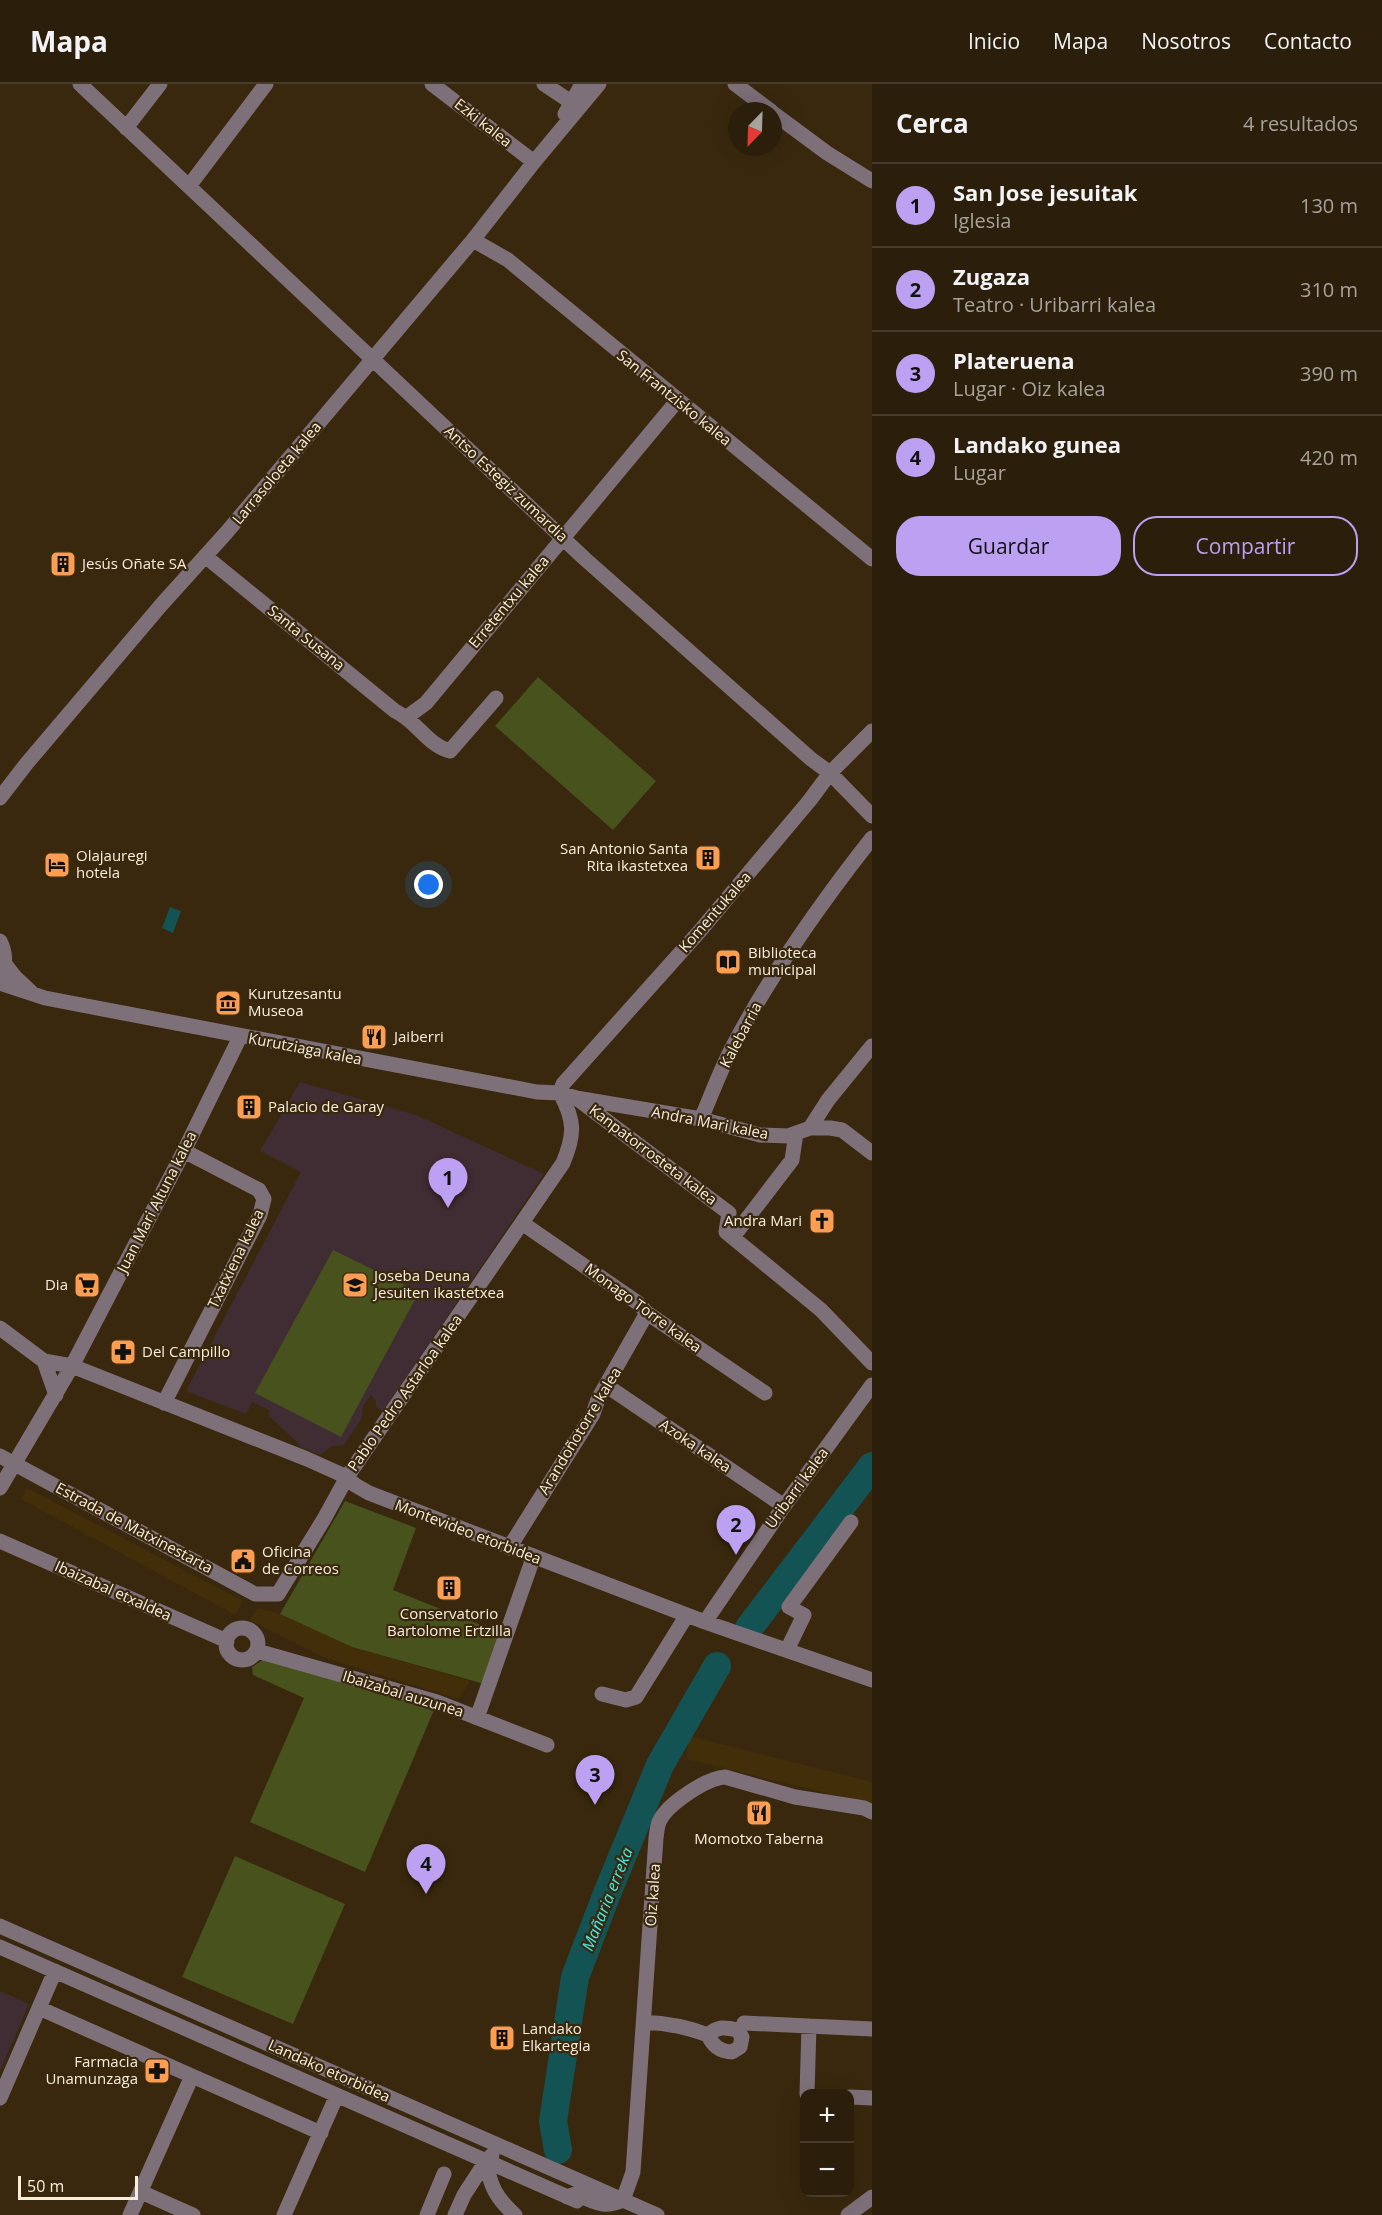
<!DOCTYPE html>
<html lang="es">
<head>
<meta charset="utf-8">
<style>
	:root { --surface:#2b1e0a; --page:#332713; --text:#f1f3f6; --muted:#a6a29c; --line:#473c2b; --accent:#bca0f2 }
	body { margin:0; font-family:"Open Sans",sans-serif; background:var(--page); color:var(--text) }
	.controls { position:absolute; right:18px; bottom:18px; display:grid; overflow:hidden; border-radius:12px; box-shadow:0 6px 24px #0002 }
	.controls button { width:54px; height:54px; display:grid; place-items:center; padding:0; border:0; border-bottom:2px solid var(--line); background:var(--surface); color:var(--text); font:30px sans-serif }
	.compass { position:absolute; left:728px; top:18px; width:54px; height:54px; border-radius:50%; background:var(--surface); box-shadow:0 6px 24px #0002; rotate:203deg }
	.scale { position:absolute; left:18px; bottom:15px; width:120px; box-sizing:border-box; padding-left:6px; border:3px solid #f8ecdc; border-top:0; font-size:16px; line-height:21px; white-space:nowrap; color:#f8ecdc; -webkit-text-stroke:4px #39280d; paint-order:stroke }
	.you { position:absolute; left:429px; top:801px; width:21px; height:21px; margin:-15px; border:4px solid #fff; border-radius:50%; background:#1a73e8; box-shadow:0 0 0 9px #1a73e833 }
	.badge { display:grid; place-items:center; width:39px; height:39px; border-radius:50%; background:var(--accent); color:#111; font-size:20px; font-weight:700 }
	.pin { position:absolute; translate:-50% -50px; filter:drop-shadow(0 2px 3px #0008) }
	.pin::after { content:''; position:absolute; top:32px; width:21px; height:18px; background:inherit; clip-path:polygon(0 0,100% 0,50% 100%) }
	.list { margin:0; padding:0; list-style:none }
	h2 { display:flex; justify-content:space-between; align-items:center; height:78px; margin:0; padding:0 24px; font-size:26px }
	h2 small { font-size:20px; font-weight:400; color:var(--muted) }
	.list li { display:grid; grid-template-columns:39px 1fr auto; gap:18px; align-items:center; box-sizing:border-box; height:84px; padding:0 24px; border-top:2px solid var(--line) }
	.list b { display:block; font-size:22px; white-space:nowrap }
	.list p { margin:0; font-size:20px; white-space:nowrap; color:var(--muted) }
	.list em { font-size:20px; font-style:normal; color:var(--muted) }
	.actions { display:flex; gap:12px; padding:18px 24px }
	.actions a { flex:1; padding:14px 0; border:2px solid var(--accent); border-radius:24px; text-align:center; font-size:21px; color:var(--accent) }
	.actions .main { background:var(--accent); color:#111 }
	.map { position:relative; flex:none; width:872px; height:2131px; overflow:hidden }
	header { display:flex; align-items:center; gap:36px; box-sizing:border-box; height:84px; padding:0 30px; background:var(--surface); border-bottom:2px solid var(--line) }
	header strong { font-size:28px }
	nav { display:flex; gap:33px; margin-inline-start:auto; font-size:21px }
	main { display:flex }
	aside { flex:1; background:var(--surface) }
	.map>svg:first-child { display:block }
</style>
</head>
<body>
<header>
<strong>Mapa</strong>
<nav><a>Inicio</a><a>Mapa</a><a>Nosotros</a><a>Contacto</a></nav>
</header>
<main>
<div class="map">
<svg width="872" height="2131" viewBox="0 0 872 2131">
	<rect width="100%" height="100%" fill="#39280d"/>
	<path fill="#432e0a" d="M 27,1404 L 243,1517 L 235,1531 L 21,1415 Z
		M 258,1524 L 280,1530 L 352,1563 L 470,1597 L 459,1615 L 328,1575 L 250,1536 Z
		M 690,1652 L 872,1698 L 872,1720 L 686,1675 Z"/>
	<path fill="#402d33" d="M 300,998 L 416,1031 L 544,1090 L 383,1327 L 376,1323 L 376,1316 L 371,1311 L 363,1322 L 362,1334 L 344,1361 L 332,1362 L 320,1371 L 299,1362 L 298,1359 L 269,1332 L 269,1326 L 252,1318 L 246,1330 L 186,1307 L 301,1088 L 260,1067 Z
		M 0,1907 L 29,1920 L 0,1987 Z"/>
	<path fill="#47521d" d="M 538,593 L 656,697 L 613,746 L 495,642 Z
		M 333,1166 L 419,1208 L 341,1353 L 255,1309 Z
		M 345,1417 L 416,1444 L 393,1506 L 506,1551 L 488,1601 L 352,1563 L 280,1530 Z
		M 264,1575 L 434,1626 L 365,1788 L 250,1738 L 304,1614 L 253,1591 L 252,1583 Z
		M 235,1772 L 345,1820 L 293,1940 L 182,1893 Z"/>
	<path fill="#145353" d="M 170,823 L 181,827 L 173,849 L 162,844 Z"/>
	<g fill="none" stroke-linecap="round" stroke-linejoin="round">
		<path stroke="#145353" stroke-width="28" d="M 749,1544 L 872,1382
			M 558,2066 L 553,2037 L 575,1893 L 608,1807 L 660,1681 L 717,1582"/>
		<path stroke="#7e7079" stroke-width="15" d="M 80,0 L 585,475 L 811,675 L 830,689 L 872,732
			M 432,0 L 534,78
			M 544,0 L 571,18
			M 735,0 L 771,27
			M 773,29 L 827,69 L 872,97
			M 565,30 L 582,0
			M 126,44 L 160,0
			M 189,102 L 266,0
			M 473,156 L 508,176 L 872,475
			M 205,472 L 395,627 C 417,637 427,661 450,667 L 496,614
			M 407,633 L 426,619 L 677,317
			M 0,714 L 27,679 L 162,520 L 226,449 L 473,156 L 534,78 L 599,0
			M 0,857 C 5,867 7,877 1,888
			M 5,880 L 15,893 L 31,908
			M 0,899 L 45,914 L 537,1008 L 560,1009 L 576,1014 L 701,1035 L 760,1051 L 788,1052 L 810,1044 L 830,1044 L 842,1046 L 872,1069
			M 579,1016 L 729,1129 L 726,1148 L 821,1226 L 872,1279
			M 701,1035 C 711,1012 720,987 732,964 C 771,889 820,820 872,754
			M 810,1044 L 828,1016 L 872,962
			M 522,1139 L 638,1219 L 647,1229 L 765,1309
			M 733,1153 L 792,1076 L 796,1049
			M 0,1244 L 44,1277 L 72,1282 L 307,1375 L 347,1393 L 355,1401 L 369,1409 L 705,1538 L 872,1596
			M 44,1277 L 56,1311
			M 607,1302 L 784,1422
			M 164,1319 L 260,1131 L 264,1115 L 259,1106 L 184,1067
			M 0,1372 L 255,1510 L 278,1510 L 324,1435 L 347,1393 L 563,1079 C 575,1050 575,1037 560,1009 L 563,1000 L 699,848 L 810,716 L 830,689 L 872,647
			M 0,1404 L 72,1282 L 184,1067 L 240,953
			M 0,1457 L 227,1557
			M 509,1464 L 593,1330 L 598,1315 L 647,1229
			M 705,1538 L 784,1422 L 872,1301
			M226 1560a16 16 0 1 1 32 0a16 16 0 1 1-32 0Z
			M 787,1566 L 804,1531 L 789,1523 L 851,1438
			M 257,1567 L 437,1618 L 547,1661
			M 602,1610 L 626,1616 L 636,1613 L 687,1531
			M 477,1634 L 531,1480
			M 0,1842 L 657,2131
			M 0,1863 L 577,2117
			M 39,1924 L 192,1992
			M 644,1938 C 667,1939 687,1943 708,1951 C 713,1962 719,1967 732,1968 L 740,1963 L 742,1953 L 737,1946 C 725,1943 718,1942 708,1951
			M 744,1939 L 872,1945
			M 807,2010 L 809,1942
			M 850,2013 L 872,2014
			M 0,2014 L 55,1887
			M 492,2071 L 486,2077 C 490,2102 496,2114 515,2131
			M 141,2108 L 193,2131
			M 567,2113 L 575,2110 C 596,2118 602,2125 623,2116 L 633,2088 L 656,1754 C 657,1748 657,1741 660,1736 C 669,1719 707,1694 725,1693 L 795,1713 L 864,1724 L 872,1728
			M 130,2131 L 192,1992 L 321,2049
			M 284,2131 L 337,2011
			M 427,2131 L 444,2090
			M 455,2131 L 464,2111 L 486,2077
			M 848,2131 L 872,2113"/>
	</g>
	<defs>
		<g id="building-square" transform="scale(1.35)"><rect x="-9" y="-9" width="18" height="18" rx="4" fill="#fc9e52" stroke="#39280d"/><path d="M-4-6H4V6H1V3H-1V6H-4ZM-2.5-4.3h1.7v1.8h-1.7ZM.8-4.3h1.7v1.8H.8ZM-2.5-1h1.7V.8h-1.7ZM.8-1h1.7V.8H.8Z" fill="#111"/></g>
		<g id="hotel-square" transform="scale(1.35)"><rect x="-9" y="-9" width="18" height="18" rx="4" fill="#fc9e52" stroke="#39280d"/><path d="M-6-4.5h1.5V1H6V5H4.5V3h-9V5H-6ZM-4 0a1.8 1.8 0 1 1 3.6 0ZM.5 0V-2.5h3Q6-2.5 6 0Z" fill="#111"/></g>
		<g id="library-square" transform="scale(1.35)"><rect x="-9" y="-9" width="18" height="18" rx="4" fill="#fc9e52" stroke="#39280d"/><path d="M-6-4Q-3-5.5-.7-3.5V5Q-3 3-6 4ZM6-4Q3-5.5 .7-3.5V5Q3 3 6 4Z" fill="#111"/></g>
		<g id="museum-square" transform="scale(1.35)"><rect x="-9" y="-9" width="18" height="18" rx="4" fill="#fc9e52" stroke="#39280d"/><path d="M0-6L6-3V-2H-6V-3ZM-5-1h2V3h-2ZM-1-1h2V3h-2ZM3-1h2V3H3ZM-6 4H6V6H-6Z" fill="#111"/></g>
		<g id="restaurant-square" transform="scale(1.35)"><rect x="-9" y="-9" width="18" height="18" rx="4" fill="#fc9e52" stroke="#39280d"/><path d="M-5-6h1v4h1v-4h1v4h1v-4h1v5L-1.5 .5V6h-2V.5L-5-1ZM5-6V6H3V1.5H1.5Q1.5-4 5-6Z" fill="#111"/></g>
		<g id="church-square" transform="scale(1.35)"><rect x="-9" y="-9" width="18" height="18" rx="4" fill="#fc9e52" stroke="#39280d"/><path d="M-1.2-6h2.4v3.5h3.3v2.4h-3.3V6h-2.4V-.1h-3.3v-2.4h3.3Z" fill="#111"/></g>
		<g id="supermarket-square" transform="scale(1.35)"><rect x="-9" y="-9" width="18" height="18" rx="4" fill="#fc9e52" stroke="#39280d"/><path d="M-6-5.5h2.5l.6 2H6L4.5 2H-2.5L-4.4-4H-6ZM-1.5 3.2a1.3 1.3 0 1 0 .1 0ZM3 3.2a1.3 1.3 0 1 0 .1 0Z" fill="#111"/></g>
		<g id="school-square" transform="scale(1.35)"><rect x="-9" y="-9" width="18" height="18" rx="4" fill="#fc9e52" stroke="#39280d"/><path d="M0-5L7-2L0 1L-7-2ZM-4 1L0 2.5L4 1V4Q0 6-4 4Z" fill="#111"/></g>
		<g id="pharmacy-square" transform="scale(1.35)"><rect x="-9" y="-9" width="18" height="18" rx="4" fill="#fc9e52" stroke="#39280d"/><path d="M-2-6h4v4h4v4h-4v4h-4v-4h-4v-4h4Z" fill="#111"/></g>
		<g id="civic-square" transform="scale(1.35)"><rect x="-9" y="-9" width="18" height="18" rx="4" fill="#fc9e52" stroke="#39280d"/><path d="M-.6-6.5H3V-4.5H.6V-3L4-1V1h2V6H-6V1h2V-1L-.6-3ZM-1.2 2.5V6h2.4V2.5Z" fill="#111"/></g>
	</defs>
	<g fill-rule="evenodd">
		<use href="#building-square" x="63" y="480"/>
		<use href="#building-square" x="708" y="774"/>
		<use href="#hotel-square" x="57" y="781"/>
		<use href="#library-square" x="728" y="878"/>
		<use href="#museum-square" x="228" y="919"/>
		<use href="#restaurant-square" x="374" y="953"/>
		<use href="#building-square" x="249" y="1023"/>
		<use href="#church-square" x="822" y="1137"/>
		<use href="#supermarket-square" x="87" y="1201"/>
		<use href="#school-square" x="355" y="1201"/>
		<use href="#pharmacy-square" x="123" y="1268"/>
		<use href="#civic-square" x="243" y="1477"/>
		<use href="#building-square" x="449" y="1504"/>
		<use href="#restaurant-square" x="759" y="1729"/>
		<use href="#building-square" x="502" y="1954"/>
		<use href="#pharmacy-square" x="157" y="1987"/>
	</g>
	<g text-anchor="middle" stroke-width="4.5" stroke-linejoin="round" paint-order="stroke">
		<g font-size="15" fill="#f8ecdc" stroke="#39280d">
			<text transform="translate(483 39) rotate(38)" y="5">Ezki kalea</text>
			<text transform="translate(674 314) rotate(39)" y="5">San Frantzisko kalea</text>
			<text transform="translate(277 389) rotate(-50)" y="5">Larrasoloeta kalea</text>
			<text transform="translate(506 400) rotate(43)" y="5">Antso Estegiz zumardia</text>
			<text transform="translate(509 518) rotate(-50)" y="5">Erretentxu kalea</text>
			<text transform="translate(306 554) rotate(39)" y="5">Santa Susana</text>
			<text transform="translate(715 828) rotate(-49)" y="5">Komentukalea</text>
			<text transform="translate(741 951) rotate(-62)" y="5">Kalebarria</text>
			<text transform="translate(305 965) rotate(11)" y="5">Kurutziaga kalea</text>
			<text transform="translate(710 1039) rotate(11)" y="5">Andra Mari kalea</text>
			<text transform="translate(653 1071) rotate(37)" y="5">Kanpatorrosteta kalea</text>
			<text transform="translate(157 1118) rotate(-63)" y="5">Juan Mari Altuna kalea</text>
			<text transform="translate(236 1175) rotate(-64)" y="5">Txatxiena kalea</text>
			<text transform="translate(643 1224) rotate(36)" y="5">Monago Torre kalea</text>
			<text transform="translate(405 1309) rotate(-55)" y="5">Pablo Pedro Astarloa kalea</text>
			<text transform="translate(580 1347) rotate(-59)" y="5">Arandoñotorre kalea</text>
			<text transform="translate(695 1362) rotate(34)" y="5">Azoka kalea</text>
			<text transform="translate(797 1404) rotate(-54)" y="5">Uribarri kalea</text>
			<text transform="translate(134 1444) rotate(28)" y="5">Estrada de Matxinestarta</text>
			<text transform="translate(468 1448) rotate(21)" y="5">Montevideo etorbidea</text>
			<text transform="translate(113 1507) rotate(24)" y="5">Ibaizabal etxaldea</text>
			<text transform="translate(403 1610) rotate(17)" y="5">Ibaizabal auzunea</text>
			<text transform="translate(653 1811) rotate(-86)" y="5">Oiz kalea</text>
			<text transform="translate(329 1987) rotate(24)" y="5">Landako etorbidea</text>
		</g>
		<g font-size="15" fill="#f8ecdc" stroke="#39280d" text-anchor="start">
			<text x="82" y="485">Jesús Oñate SA</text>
			<text x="688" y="770" text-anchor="end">San Antonio Santa<tspan x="688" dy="17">Rita ikastetxea</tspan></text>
			<text x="76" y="777">Olajauregi<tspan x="76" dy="17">hotela</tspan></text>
			<text x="748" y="874">Biblioteca<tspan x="748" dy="17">municipal</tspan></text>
			<text x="248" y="915">Kurutzesantu<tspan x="248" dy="17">Museoa</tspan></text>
			<text x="394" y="958">Jaiberri</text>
			<text x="268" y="1028">Palacio de Garay</text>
			<text x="802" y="1142" text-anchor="end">Andra Mari</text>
			<text x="374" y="1197">Joseba Deuna<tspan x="374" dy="17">Jesuiten ikastetxea</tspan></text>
			<text x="68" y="1206" text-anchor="end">Dia</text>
			<text x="142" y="1273">Del Campillo</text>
			<text x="262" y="1473">Oficina<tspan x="262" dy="17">de Correos</tspan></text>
			<text x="449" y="1535" text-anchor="middle">Conservatorio<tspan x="449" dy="17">Bartolome Ertzilla</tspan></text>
			<text x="759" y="1760" text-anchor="middle">Momotxo Taberna</text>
			<text x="522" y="1950">Landako<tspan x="522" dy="17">Elkartegia</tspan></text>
			<text x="138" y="1983" text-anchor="end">Farmacia<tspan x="138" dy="17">Unamunzaga</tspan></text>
		</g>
		<g font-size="16" font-style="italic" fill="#44eaeb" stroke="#39280d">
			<text transform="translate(607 1815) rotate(-68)" y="6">Mañaria erreka</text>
		</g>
	</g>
</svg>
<div class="controls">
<button>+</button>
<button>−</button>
</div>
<svg class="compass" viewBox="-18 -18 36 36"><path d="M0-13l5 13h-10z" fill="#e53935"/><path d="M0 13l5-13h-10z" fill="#a6a29c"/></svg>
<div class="scale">50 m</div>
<div class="you"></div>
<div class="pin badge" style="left:448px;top:1124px">1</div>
<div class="pin badge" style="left:736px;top:1471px">2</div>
<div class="pin badge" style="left:595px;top:1721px">3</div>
<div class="pin badge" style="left:426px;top:1810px">4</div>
</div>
<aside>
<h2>Cerca<small>4 resultados</small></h2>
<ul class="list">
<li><span class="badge">1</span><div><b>San Jose jesuitak</b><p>Iglesia</p></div><em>130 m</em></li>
<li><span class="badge">2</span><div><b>Zugaza</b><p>Teatro · Uribarri kalea</p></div><em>310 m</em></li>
<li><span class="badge">3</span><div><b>Plateruena</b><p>Lugar · Oiz kalea</p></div><em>390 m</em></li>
<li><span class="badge">4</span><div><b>Landako gunea</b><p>Lugar</p></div><em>420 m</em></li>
</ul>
<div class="actions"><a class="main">Guardar</a><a>Compartir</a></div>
</aside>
</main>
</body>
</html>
